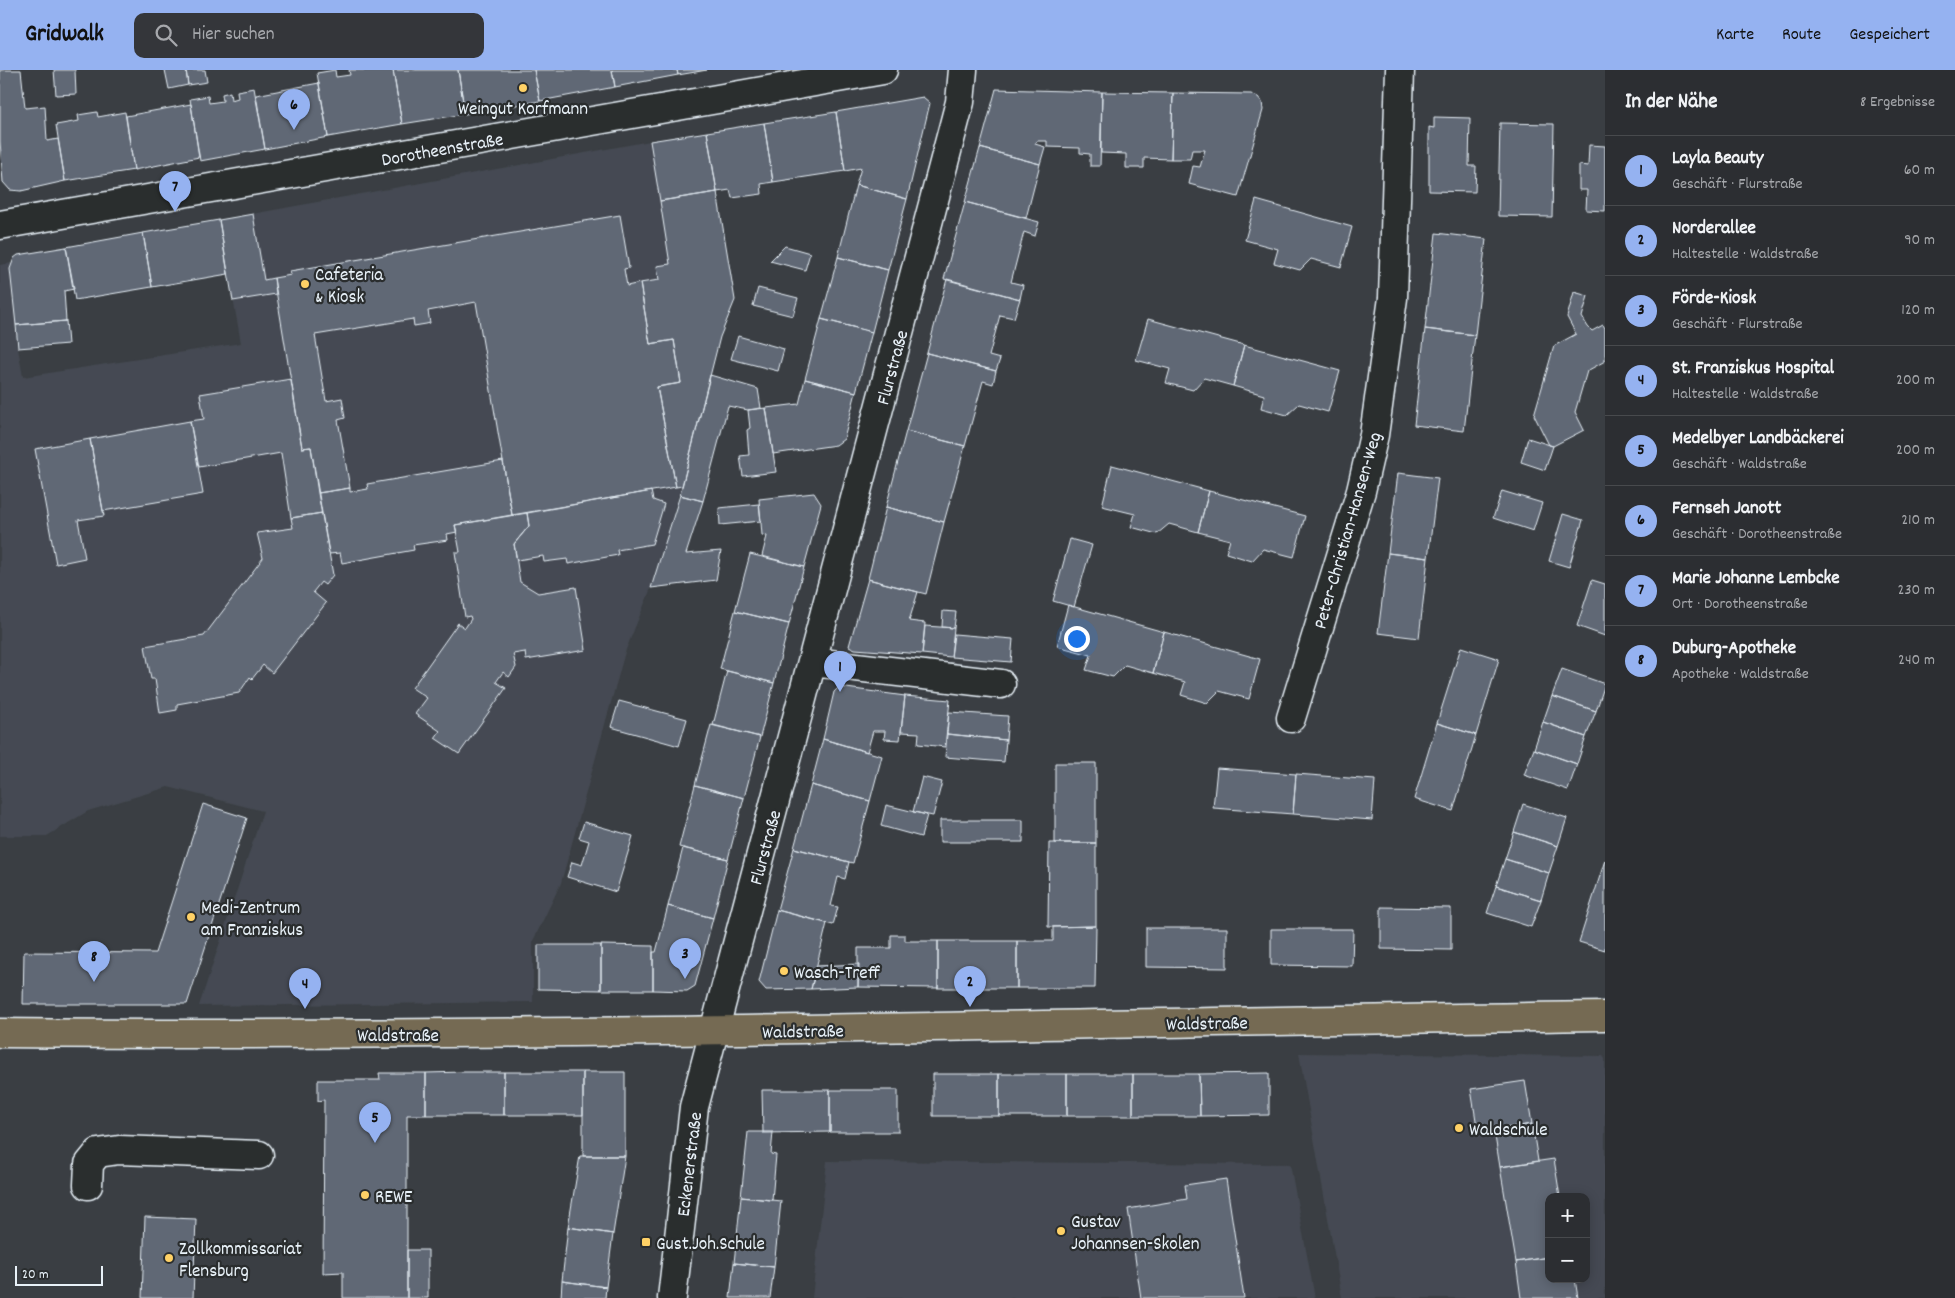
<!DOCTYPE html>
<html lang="de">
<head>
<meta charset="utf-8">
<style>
	:root { --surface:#2c2e32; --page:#34363a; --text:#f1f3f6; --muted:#a6a8ac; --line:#484a4d; --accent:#95b2f1 }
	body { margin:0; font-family:Dekko,sans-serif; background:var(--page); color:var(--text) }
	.controls { position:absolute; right:15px; bottom:15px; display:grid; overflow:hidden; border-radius:10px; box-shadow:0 2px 12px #0003 }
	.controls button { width:45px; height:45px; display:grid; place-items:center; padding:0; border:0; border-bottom:1px solid var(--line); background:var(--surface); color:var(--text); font:25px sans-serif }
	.scale { position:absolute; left:15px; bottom:12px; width:88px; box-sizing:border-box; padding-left:5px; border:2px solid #e8f1f8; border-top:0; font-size:14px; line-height:18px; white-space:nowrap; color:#e8f1f8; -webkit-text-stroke:4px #2a2d2e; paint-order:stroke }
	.you { position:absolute; left:1076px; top:568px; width:18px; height:18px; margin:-12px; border:4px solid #fff; border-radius:50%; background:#1a73e8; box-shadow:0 0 0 8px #1a73e833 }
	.badge { display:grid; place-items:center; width:32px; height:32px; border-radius:50%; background:var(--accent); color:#111; font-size:16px; font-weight:700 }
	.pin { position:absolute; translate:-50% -41px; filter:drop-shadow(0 1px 2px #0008) }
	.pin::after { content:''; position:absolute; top:26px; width:18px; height:15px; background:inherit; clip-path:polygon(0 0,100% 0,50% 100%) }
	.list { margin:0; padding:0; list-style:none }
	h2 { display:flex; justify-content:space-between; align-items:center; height:65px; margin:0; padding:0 20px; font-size:21px }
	h2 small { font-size:16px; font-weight:400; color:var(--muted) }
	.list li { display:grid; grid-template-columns:32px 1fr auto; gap:15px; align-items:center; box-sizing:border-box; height:70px; padding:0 20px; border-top:1px solid var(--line) }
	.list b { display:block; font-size:19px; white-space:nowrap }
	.list p { margin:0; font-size:16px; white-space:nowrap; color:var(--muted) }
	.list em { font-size:16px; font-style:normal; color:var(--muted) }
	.icon { flex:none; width:28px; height:28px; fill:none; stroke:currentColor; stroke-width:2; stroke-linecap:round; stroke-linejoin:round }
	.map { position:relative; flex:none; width:1605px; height:1228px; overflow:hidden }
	header { display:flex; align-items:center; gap:30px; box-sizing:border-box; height:70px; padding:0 25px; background:var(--accent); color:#111 }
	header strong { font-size:24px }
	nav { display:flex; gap:28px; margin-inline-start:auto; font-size:18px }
	.search { width:350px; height:45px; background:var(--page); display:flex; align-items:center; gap:12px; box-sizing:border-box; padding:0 18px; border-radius:10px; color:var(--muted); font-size:19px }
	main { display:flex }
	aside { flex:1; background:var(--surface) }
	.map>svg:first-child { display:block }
</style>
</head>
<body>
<header>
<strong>Gridwalk</strong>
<div class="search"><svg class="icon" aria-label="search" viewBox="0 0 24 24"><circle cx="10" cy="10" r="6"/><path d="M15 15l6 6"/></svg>Hier suchen</div>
<nav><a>Karte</a><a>Route</a><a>Gespeichert</a></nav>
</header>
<main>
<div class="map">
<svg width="1605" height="1228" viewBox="0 0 1605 1228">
	<rect width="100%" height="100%" fill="#3a3e43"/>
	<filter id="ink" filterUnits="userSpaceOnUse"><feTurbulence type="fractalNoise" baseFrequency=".02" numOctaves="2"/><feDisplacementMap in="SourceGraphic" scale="10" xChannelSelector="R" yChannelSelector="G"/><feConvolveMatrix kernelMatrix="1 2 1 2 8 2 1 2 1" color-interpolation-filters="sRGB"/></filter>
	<g filter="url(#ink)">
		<path fill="#454a52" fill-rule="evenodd" d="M 650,71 L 660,131 L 717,122 L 735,230 L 720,267 L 682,416 L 651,518 L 625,582 L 561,813 L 533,871 L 533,932 L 199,936 L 263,741 L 168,717 L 88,741 L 47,766 L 0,766 L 0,195 L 11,193 L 18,278 L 23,307 L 241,273 L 219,150 Z
			M 1299,983 L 1603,986 L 1605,989 L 1605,1228 L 1342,1228 ZM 1549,1127 L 1586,1127 L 1586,1209 L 1549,1209 Z
			M 827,1091 L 1290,1094 L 1315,1228 L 812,1228 Z"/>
		<path fill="#606775" stroke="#e8f1f8" d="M 0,0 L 21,0 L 25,38 L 45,36 L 47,71 L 58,69 L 65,111 L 21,121 L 10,120 L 3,112 L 0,71 Z
			M 54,0 L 75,0 L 76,24 L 56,25 Z
			M 165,0 L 186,0 L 188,15 L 169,19 Z
			M 186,0 L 205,0 L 207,12 L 188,15 Z
			M 335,0 L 336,7 L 350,5 L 349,0 L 393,0 L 402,54 L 328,67 L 317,3 Z
			M 393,0 L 458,0 L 465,44 L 402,54 Z
			M 458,0 L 534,0 L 540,31 L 465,44 Z
			M 534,0 L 612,0 L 615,17 L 540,31 Z
			M 612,0 L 677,0 L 678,5 L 615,17 Z
			M 677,0 L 707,0 L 678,5 Z
			M 319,13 L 328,67 L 265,79 L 256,25 Z
			M 254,18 L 265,79 L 200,91 L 190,29 L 208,26 L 209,33 L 223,31 L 222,24 L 230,22 L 231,30 L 238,28 L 237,21 Z
			M 996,19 L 1102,22 L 1100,96 L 1090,96 L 1090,84 L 1080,83 L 1080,78 L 1047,77 L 1047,71 L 1037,71 L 1035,74 L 1045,77 L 1040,94 L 980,78 Z
			M 1102,22 L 1173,23 L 1171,89 L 1144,88 L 1144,98 L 1126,98 L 1126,84 L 1101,83 Z
			M 1173,23 L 1251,24 L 1258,27 L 1262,32 L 1263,40 L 1238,127 L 1189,114 L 1193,96 L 1200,97 L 1205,80 L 1192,80 L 1190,89 L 1171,89 Z
			M 923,27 L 930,33 L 907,129 L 856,115 L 861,98 L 845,101 L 836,42 Z
			M 191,34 L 199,87 L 134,100 L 126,46 Z
			M 97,42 L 98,47 L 125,42 L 134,100 L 65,111 L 56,55 L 79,51 L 78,45 Z
			M 836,42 L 845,101 L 773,112 L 764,53 Z
			M 1434,47 L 1470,48 L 1469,96 L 1476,96 L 1475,122 L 1429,121 L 1429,57 L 1434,58 Z
			M 764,53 L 773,112 L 761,114 L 762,124 L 732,128 L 730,120 L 717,122 L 707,62 Z
			M 1500,53 L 1554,54 L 1552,147 L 1498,146 Z
			M 707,62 L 717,122 L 660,131 L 650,71 Z
			M 1589,75 L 1605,76 L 1605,141 L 1586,140 L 1587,120 L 1579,120 L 1579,95 L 1588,96 Z
			M 980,78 L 1040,94 L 1026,148 L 965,132 Z
			M 856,115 L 907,129 L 888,200 L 838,187 Z
			M 717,122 L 735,230 L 720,267 L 682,416 L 676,417 L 657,317 L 681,313 L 674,270 L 650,274 L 640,213 L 659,210 L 657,196 L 670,194 L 660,131 Z
			M 1256,130 L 1352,157 L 1341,197 L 1311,189 L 1300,200 L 1274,193 L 1278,179 L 1245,170 Z
			M 965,132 L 1039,152 L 1035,166 L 1024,162 L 1011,212 L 1023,215 L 1020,229 L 944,209 Z
			M 253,144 L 264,210 L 274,208 L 276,224 L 233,231 L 219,150 Z
			M 620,145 L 629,198 L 624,199 L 627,216 L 640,213 L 650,274 L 674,270 L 681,313 L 657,317 L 676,417 L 512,445 L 476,232 L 428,241 L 430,253 L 426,254 L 414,256 L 413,249 L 315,265 L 326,331 L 342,328 L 345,348 L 338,350 L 350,418 L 318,423 L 311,377 L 302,378 L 274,208 L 291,205 L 290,201 Z
			M 219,150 L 228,204 L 152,217 L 143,163 Z
			M 143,163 L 152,217 L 75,230 L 66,177 Z
			M 1436,163 L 1486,169 L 1475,265 L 1425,259 Z
			M 785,176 L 810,183 L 805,200 L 770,191 Z
			M 66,177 L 74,219 L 64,221 L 66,251 L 16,255 L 10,199 L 14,188 L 18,185 Z
			M 838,187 L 888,200 L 872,262 L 821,249 Z
			M 947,209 L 1020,229 L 1014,248 L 1000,245 L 989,286 L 1000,289 L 996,301 L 927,283 Z
			M 758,218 L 798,228 L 793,246 L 753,236 Z
			M 1574,222 L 1588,226 L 1582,247 L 1588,257 L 1592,261 L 1603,255 L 1605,258 L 1605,291 L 1587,301 L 1575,342 L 1584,360 L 1553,376 L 1549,375 L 1534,345 L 1554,276 L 1576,264 L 1567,247 Z
			M 821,249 L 872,262 L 856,322 L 805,309 Z
			M 1148,249 L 1244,275 L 1233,316 L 1204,308 L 1193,320 L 1166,313 L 1170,299 L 1136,290 Z
			M 66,251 L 68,274 L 18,278 L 16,255 Z
			M 1425,259 L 1475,265 L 1464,361 L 1414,355 Z
			M 738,266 L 784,279 L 778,301 L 731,289 Z
			M 1244,275 L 1340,301 L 1328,342 L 1299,334 L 1287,345 L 1261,338 L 1264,325 L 1233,316 Z
			M 927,283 L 996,301 L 993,314 L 983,311 L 965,376 L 906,361 Z
			M 710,305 L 758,319 L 761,338 L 748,340 L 728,336 L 703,431 L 680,425 Z
			M 291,309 L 302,378 L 311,377 L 322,443 L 291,448 L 281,383 L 199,397 L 190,351 L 204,349 L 200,324 Z
			M 805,309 L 856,322 L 844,369 L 836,375 L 773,384 L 766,338 L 799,334 Z
			M 766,338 L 776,402 L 743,406 L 740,386 L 749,385 L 747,360 L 750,358 L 748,340 Z
			M 190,351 L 203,424 L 103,441 L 90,369 Z
			M 906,361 L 965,376 L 944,452 L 886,437 Z
			M 1528,368 L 1553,376 L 1545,400 L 1521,392 Z
			M 90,369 L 104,446 L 78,450 L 85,488 L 56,494 L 35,379 Z
			M 503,391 L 512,445 L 455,455 L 457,462 L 447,464 L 448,470 L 413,475 L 414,480 L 342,493 L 340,483 L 329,484 L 318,423 L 350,418 L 350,422 L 368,419 L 367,414 Z
			M 1112,395 L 1209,421 L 1198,462 L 1169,454 L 1157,464 L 1131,457 L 1135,444 L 1102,436 Z
			M 1398,403 L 1438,408 L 1428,488 L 1388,483 Z
			M 651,421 L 653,430 L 664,434 L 652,474 L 617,480 L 618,485 L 568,494 L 567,489 L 544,492 L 543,486 L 517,490 L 514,474 L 529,456 L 527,443 Z
			M 1209,421 L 1305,446 L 1294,487 L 1263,479 L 1252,491 L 1226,483 L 1230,470 L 1198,462 Z
			M 1502,421 L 1542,433 L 1533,461 L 1493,448 Z
			M 814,423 L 821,434 L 804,497 L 762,486 L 767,466 L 762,465 L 759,429 Z
			M 680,425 L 703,431 L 686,484 L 721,481 L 716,510 L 651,518 Z
			M 759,434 L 761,451 L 720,455 L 719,438 Z
			M 886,437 L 944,452 L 926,524 L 868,509 Z
			M 322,443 L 333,505 L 325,515 L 321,512 L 313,522 L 326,533 L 272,603 L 263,595 L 252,609 L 250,607 L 239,623 L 177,634 L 177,640 L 160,643 L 155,609 L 151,609 L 145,576 L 204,566 L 263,488 L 257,463 L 293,458 L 291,448 Z
			M 527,443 L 529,456 L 514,474 L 520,512 L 538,523 L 576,517 L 586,580 L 526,590 L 525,582 L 513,584 L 516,597 L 509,607 L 503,602 L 496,612 L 506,618 L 459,684 L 435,668 L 440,661 L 415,644 L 427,628 L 412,618 L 458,553 L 465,558 L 471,549 L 470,546 L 465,547 L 455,482 L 460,482 L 455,455 Z
			M 1563,444 L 1583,450 L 1569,497 L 1549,491 Z
			M 1070,469 L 1092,475 L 1074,537 L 1053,531 Z
			M 1388,483 L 1428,488 L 1419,568 L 1378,563 Z
			M 750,484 L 804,497 L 789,554 L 735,541 Z
			M 868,509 L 918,522 L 909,551 L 925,553 L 922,584 L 855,579 L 849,576 Z
			M 1592,510 L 1605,514 L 1605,566 L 1577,556 Z
			M 1068,535 L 1164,562 L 1153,603 L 1125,595 L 1113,607 L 1086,600 L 1091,585 L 1057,576 Z
			M 735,541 L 789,554 L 774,613 L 720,599 Z
			M 943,541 L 956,542 L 954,558 L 942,557 Z
			M 925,556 L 954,558 L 951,587 L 922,584 Z
			M 1164,562 L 1260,589 L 1249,629 L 1219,621 L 1207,633 L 1181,625 L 1185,612 L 1153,603 Z
			M 954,564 L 1013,569 L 1011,592 L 951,587 Z
			M 1461,577 L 1499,589 L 1476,665 L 1437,653 Z
			M 1562,599 L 1605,614 L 1596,641 L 1552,626 Z
			M 727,601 L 774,613 L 760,667 L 713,655 Z
			M 839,617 L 905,626 L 900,670 L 884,669 L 885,661 L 873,661 L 867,682 L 823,669 L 834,622 Z
			M 905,626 L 950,630 L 945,677 L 918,674 L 919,663 L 901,662 Z
			M 1552,626 L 1596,641 L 1586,667 L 1543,652 Z
			M 619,631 L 687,649 L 679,676 L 611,657 Z
			M 949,642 L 1008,646 L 1006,670 L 947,664 Z
			M 1543,652 L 1586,667 L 1577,694 L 1534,679 Z
			M 1437,653 L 1476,665 L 1453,741 L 1414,729 Z
			M 711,655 L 760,667 L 744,728 L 695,715 Z
			M 947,664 L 1006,670 L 1004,692 L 945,687 Z
			M 823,669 L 882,686 L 870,731 L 811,715 Z
			M 1534,679 L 1577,694 L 1568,720 L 1524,705 Z
			M 1055,693 L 1096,693 L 1096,773 L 1055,773 Z
			M 1217,698 L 1296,704 L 1293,744 L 1213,738 Z
			M 1296,704 L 1375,710 L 1372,750 L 1293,744 Z
			M 922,707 L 942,712 L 933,746 L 913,742 Z
			M 695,715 L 744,728 L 728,789 L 679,777 Z
			M 811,715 L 870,731 L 853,793 L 794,778 Z
			M 203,734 L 247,748 L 187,934 L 23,934 L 24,882 L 155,883 Z
			M 1523,734 L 1567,748 L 1558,776 L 1514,762 Z
			M 886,735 L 927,745 L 921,767 L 881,756 Z
			M 940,750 L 1023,750 L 1023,772 L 940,772 Z
			M 584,752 L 633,766 L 616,822 L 567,807 L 572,792 L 582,795 L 589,771 L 579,768 Z
			M 1514,762 L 1558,776 L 1549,803 L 1505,789 Z
			M 1049,773 L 1096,773 L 1096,856 L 1048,857 Z
			M 683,778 L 728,789 L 713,848 L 668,836 Z
			M 794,778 L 849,792 L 845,809 L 838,807 L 831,836 L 838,837 L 833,855 L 777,840 Z
			M 1505,789 L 1549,803 L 1541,830 L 1496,816 Z
			M 1605,790 L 1605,880 L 1579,872 Z
			M 1496,816 L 1541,830 L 1531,857 L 1487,843 Z
			M 668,836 L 713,848 L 695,916 L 687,921 L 653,920 L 653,882 L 656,882 Z
			M 1381,837 L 1451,838 L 1451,880 L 1381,879 Z
			M 777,840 L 827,853 L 811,919 L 766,920 L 759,912 Z
			M 1096,856 L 1095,918 L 1017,918 L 1017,871 L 1053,871 L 1053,857 Z
			M 1146,858 L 1227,858 L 1227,898 L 1146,897 Z
			M 1271,859 L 1353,859 L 1352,896 L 1271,895 Z
			M 891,865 L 905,865 L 905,871 L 938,871 L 938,918 L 858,917 L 858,878 L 891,878 Z
			M 938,871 L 1017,871 L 1017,918 L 938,918 Z
			M 538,875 L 601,875 L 601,920 L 538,919 Z
			M 601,875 L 653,876 L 653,920 L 601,920 Z
			M 859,894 L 858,917 L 811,919 L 817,896 Z
			M 464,1002 L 504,1002 L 504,1045 L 426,1045 L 426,1003 Z
			M 504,1002 L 583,1002 L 583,1045 L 504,1045 Z
			M 583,1002 L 625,1002 L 625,1086 L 583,1086 Z
			M 379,1003 L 426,1003 L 426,1045 L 407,1045 L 407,1228 L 343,1228 L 343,1202 L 323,1203 L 324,1030 L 318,1031 L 318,1010 L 380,1010 Z
			M 1269,1003 L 1269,1045 L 1200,1046 L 1199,1004 Z
			M 933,1004 L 999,1004 L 999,1046 L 933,1046 Z
			M 999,1004 L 1067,1004 L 1067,1046 L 999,1046 Z
			M 1067,1004 L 1133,1004 L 1133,1046 L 1067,1046 Z
			M 1133,1004 L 1199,1004 L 1200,1046 L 1133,1046 Z
			M 1525,1011 L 1532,1054 L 1478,1063 L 1471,1019 Z
			M 762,1020 L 830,1020 L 830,1062 L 763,1063 Z
			M 830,1020 L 898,1020 L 898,1062 L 830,1062 Z
			M 1532,1054 L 1538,1091 L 1500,1097 L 1494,1060 Z
			M 748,1062 L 773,1062 L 771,1084 L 776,1085 L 772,1130 L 741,1127 Z
			M 580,1086 L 625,1086 L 613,1164 L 568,1157 Z
			M 1554,1089 L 1560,1127 L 1549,1127 L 1549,1187 L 1516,1192 L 1500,1097 Z
			M 1226,1109 L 1244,1228 L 1141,1228 L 1128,1139 L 1187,1129 L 1185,1115 Z
			M 741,1127 L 781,1131 L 774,1197 L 734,1193 Z
			M 145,1147 L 196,1149 L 193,1228 L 142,1228 Z
			M 568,1157 L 613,1164 L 606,1217 L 562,1211 Z
			M 407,1180 L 428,1180 L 428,1228 L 407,1228 Z
			M 1549,1187 L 1549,1209 L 1575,1209 L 1578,1228 L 1521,1228 L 1516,1192 Z
			M 734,1193 L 774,1197 L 770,1228 L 730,1228 Z
			M 562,1211 L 606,1217 L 605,1228 L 561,1228 Z"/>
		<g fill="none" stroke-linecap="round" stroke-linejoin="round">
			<g stroke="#e8f1f8" stroke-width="31">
				<path id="minor" d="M 0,155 L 883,0
					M 813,592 L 1001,614
					M 1291,648 L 1361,421 L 1374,365 L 1393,228 L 1400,0
					M 88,1115 L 89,1094 L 98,1083 L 119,1080 L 259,1085
					M 672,1228 L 694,1037 L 960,32 L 963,0"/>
			</g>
			<g stroke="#e8f1f8" stroke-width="31">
				<path id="major" d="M 0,963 C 535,968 1070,953 1605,946"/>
			</g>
			<use href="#minor" stroke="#2a2d2e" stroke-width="28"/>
			<use href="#major" stroke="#756b52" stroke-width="28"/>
		</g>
	</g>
	<g fill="#ffd166" stroke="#2a2d2e" stroke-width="2">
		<circle cx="523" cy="18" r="5"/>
		<circle cx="305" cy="214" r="5"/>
		<circle cx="191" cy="847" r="5"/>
		<circle cx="784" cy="901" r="5"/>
		<circle cx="1459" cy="1058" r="5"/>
		<circle cx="365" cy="1125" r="5"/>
		<circle cx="1061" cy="1161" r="5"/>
		<rect x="641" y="1167" width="10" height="10" rx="2.5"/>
		<circle cx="169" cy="1188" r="5"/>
	</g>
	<g text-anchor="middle" stroke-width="4.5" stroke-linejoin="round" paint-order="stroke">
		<g font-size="19" fill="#e8f1f8" stroke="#2a2d2e" text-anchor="start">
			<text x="523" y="44" text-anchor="middle">Weingut Korfmann</text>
			<text x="315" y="210">Cafeteria<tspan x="315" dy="22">&amp; Kiosk</tspan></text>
			<text x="201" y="843">Medi-Zentrum<tspan x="201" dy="22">am Franziskus</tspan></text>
			<text x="794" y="908">Wasch-Treff</text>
			<text x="1469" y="1065">Waldschule</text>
			<text x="375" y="1132">REWE</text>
			<text x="1071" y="1157">Gustav<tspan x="1071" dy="22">Johannsen-Skolen</tspan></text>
			<text x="656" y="1179">Gust.Joh.Schule</text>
			<text x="179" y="1184">Zollkommissariat<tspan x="179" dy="22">Flensburg</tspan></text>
		</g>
		<g font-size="19" fill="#e8f1f8" stroke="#2a2d2e">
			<text transform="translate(442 78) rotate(-10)" y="7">Dorotheenstraße</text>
			<text transform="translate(891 297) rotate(-75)" y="7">Flurstraße</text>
			<text transform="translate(1346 460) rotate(-74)" y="7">Peter-Christian-Hansen-Weg</text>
			<text transform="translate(764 777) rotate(-75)" y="7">Flurstraße</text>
			<text transform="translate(1207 952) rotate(-1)" y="7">Waldstraße</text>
			<text transform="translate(803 960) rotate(-1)" y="7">Waldstraße</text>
			<text x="398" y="971">Waldstraße</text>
			<text transform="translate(688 1094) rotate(-83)" y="7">Eckenerstraße</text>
		</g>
	</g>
</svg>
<div class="controls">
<button>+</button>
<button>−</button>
</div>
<div class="scale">20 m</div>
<div class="you"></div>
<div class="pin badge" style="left:840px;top:622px">1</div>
<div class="pin badge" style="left:970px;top:937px">2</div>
<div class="pin badge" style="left:685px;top:909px">3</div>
<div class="pin badge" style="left:305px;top:939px">4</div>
<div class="pin badge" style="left:375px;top:1073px">5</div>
<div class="pin badge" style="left:294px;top:60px">6</div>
<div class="pin badge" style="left:175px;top:142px">7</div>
<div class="pin badge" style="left:94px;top:912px">8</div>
</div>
<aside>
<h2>In der Nähe<small>8 Ergebnisse</small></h2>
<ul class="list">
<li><span class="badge">1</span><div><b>Layla Beauty</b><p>Geschäft · Flurstraße</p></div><em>60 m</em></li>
<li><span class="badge">2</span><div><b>Norderallee</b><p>Haltestelle · Waldstraße</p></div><em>90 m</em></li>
<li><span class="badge">3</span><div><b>Förde-Kiosk</b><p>Geschäft · Flurstraße</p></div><em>120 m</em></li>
<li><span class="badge">4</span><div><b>St. Franziskus Hospital</b><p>Haltestelle · Waldstraße</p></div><em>200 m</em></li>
<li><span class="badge">5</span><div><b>Medelbyer Landbäckerei</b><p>Geschäft · Waldstraße</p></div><em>200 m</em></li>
<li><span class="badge">6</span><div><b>Fernseh Janott</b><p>Geschäft · Dorotheenstraße</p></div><em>210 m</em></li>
<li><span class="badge">7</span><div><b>Marie Johanne Lembcke</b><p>Ort · Dorotheenstraße</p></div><em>230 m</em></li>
<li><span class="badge">8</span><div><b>Duburg-Apotheke</b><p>Apotheke · Waldstraße</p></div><em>240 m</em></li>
</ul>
</aside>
</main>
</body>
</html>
